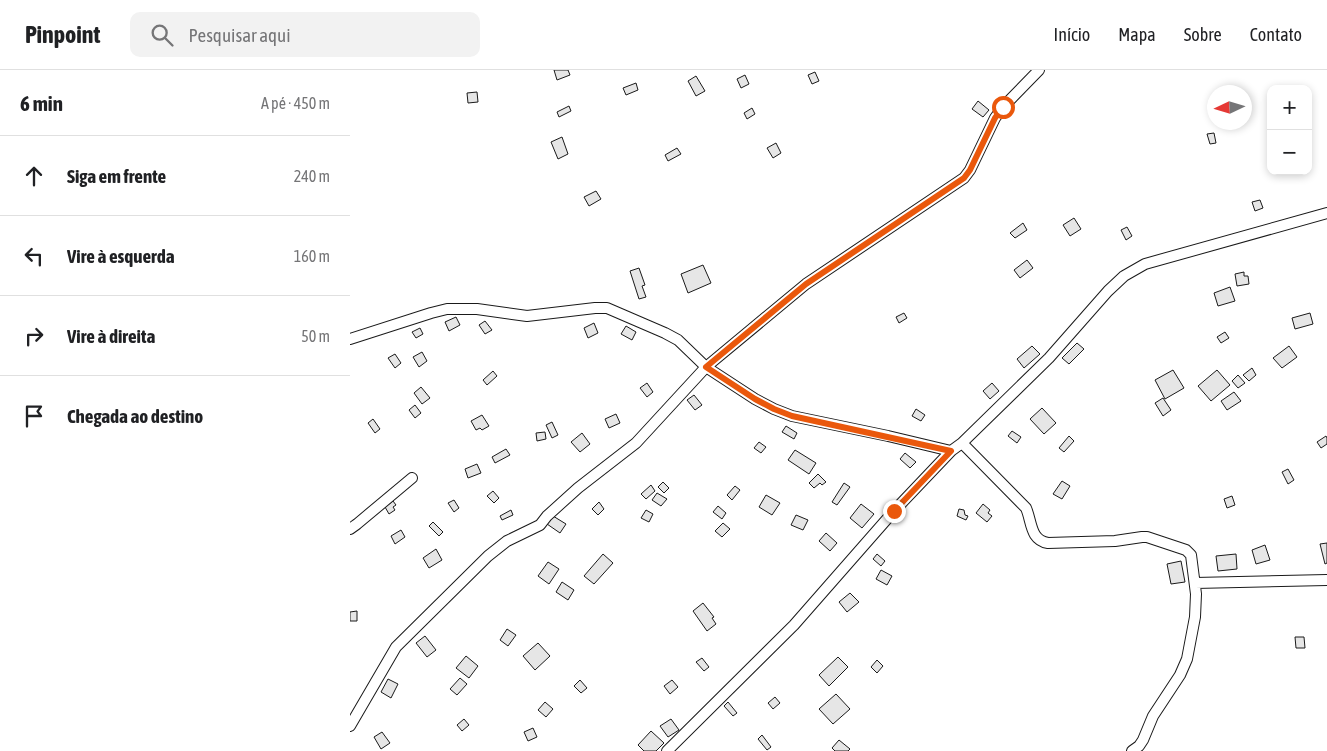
<!DOCTYPE html>
<html lang="pt">
<head>
<meta charset="utf-8">
<style>
	:root { --surface:#fff; --page:#f2f2f2; --text:#202124; --muted:#757577; --line:#e0e0e0 }
	body { margin:0; font-family:"Asap Condensed",sans-serif; background:var(--page); color:var(--text) }
	.controls { position:absolute; right:15px; top:15px; display:grid; overflow:hidden; border-radius:10px; box-shadow:0 2px 8px #0003 }
	.controls button { width:45px; height:45px; display:grid; place-items:center; padding:0; border:0; border-bottom:1px solid var(--line); background:var(--surface); color:var(--text); font:25px sans-serif }
	.compass { position:absolute; left:857px; top:15px; width:45px; height:45px; border-radius:50%; background:var(--surface); box-shadow:0 2px 8px #0003; rotate:266deg }
	.stop { position:absolute; width:15px; height:15px; margin:-11px; border:4px solid #ea580c; border-radius:50%; background:#fff }
	.stop.end { background:#ea580c; border-color:#fff; box-shadow:0 1px 5px #0008 }
	.list { margin:0; padding:0; list-style:none }
	h2 { display:flex; justify-content:space-between; align-items:center; height:65px; margin:0; padding:0 20px; font-size:21px }
	h2 small { font-size:16px; font-weight:400; color:var(--muted) }
	.list li { display:grid; grid-template-columns:32px 1fr auto; gap:15px; align-items:center; box-sizing:border-box; height:80px; padding:0 20px; border-top:1px solid var(--line) }
	.list b { display:block; font-size:19px; white-space:nowrap }
	.list em { font-size:16px; font-style:normal; color:var(--muted) }
	.icon { flex:none; width:28px; height:28px; fill:none; stroke:currentColor; stroke-width:2; stroke-linecap:round; stroke-linejoin:round }
	.map { position:relative; flex:none; width:977px; height:681px; overflow:hidden }
	header { display:flex; align-items:center; gap:30px; box-sizing:border-box; height:70px; padding:0 25px; background:var(--surface); border-bottom:1px solid var(--line) }
	header strong { font-size:24px }
	nav { display:flex; gap:28px; margin-inline-start:auto; font-size:18px }
	.search { width:350px; height:45px; background:var(--page); display:flex; align-items:center; gap:12px; box-sizing:border-box; padding:0 18px; border-radius:10px; color:var(--muted); font-size:19px }
	main { display:flex }
	aside { flex:1; background:var(--surface) }
	.map>svg:first-child { display:block }
</style>
</head>
<body>
<header>
<strong>Pinpoint</strong>
<div class="search"><svg class="icon" aria-label="search" viewBox="0 0 24 24"><circle cx="10" cy="10" r="6"/><path d="M15 15l6 6"/></svg>Pesquisar aqui</div>
<nav><a>Início</a><a>Mapa</a><a>Sobre</a><a>Contato</a></nav>
</header>
<main>
<aside>
<h2>6 min<small>A pé · 450 m</small></h2>
<ul class="list">
<li><svg class="icon" aria-label="ahead" viewBox="0 0 24 24"><path d="M12 20V5M6 11l6-6 6 6"/></svg><div><b>Siga em frente</b></div><em>240 m</em></li>
<li><svg class="icon" aria-label="left" viewBox="0 0 24 24"><path d="M17 20v-9H6M10 6l-5 5 5 5"/></svg><div><b>Vire à esquerda</b></div><em>160 m</em></li>
<li><svg class="icon" aria-label="right" viewBox="0 0 24 24"><path d="M7 20v-9h11M14 6l5 5-5 5"/></svg><div><b>Vire à direita</b></div><em>50 m</em></li>
<li><svg class="icon" aria-label="arrive" viewBox="0 0 24 24"><path d="M6 21V4h12l-3 4 3 4H6"/></svg><div><b>Chegada ao destino</b></div></li>
</ul>
</aside>
<div class="map">
<svg width="977" height="681" viewBox="0 0 977 681">
	<rect width="100%" height="100%" fill="#fff"/>
	<path fill="#e6e6e6" stroke="#1a1a1a" d="M 204,0 L 218,0 L 220,5 L 207,10 Z
		M 465,2 L 469,11 L 462,14 L 458,5 Z
		M 395,5 L 399,14 L 391,18 L 387,9 Z
		M 346,6 L 355,21 L 346,26 L 338,11 Z
		M 286,13 L 288,20 L 276,25 L 273,18 Z
		M 127,22 L 128,32 L 118,33 L 117,23 Z
		M 628,31 L 639,40 L 633,47 L 622,39 Z
		M 219,36 L 221,41 L 209,47 L 207,42 Z
		M 402,38 L 405,44 L 397,49 L 394,43 Z
		M 864,63 L 866,73 L 860,74 L 857,64 Z
		M 212,67 L 218,84 L 208,89 L 201,72 Z
		M 426,73 L 431,83 L 423,88 L 417,78 Z
		M 327,78 L 331,84 L 318,91 L 315,85 Z
		M 246,121 L 251,129 L 239,136 L 234,127 Z
		M 910,130 L 913,138 L 905,141 L 902,132 Z
		M 724,148 L 731,159 L 720,166 L 713,155 Z
		M 673,153 L 677,160 L 665,168 L 660,163 Z
		M 777,157 L 782,166 L 776,170 L 771,160 Z
		M 677,190 L 683,198 L 670,208 L 664,200 Z
		M 353,195 L 361,213 L 338,223 L 331,204 Z
		M 289,198 L 295,215 L 292,216 L 296,227 L 289,229 L 280,201 Z
		M 894,202 L 894,206 L 898,206 L 899,214 L 887,216 L 885,204 Z
		M 880,217 L 885,231 L 868,236 L 864,223 Z
		M 554,243 L 557,248 L 549,253 L 546,247 Z
		M 960,243 L 963,254 L 945,259 L 942,248 Z
		M 106,247 L 110,255 L 99,261 L 95,252 Z
		M 135,251 L 142,260 L 135,264 L 129,255 Z
		M 244,253 L 248,263 L 238,268 L 234,258 Z
		M 276,256 L 286,262 L 282,270 L 271,264 Z
		M 70,258 L 73,264 L 66,268 L 62,262 Z
		M 875,262 L 879,268 L 871,273 L 867,267 Z
		M 727,273 L 734,279 L 719,294 L 712,288 Z
		M 682,276 L 690,284 L 674,298 L 667,289 Z
		M 939,276 L 947,287 L 932,298 L 923,288 Z
		M 72,282 L 77,291 L 69,297 L 63,287 Z
		M 45,284 L 51,293 L 45,298 L 38,288 Z
		M 902,298 L 906,305 L 899,311 L 893,305 Z
		M 823,300 L 834,318 L 815,329 L 805,310 Z
		M 867,300 L 880,315 L 861,331 L 848,316 Z
		M 143,301 L 147,306 L 137,315 L 133,310 Z
		M 888,305 L 895,313 L 888,318 L 882,311 Z
		M 297,313 L 303,322 L 297,327 L 290,318 Z
		M 642,313 L 649,321 L 640,329 L 633,321 Z
		M 71,317 L 80,328 L 72,334 L 64,323 Z
		M 884,322 L 891,331 L 877,340 L 871,331 Z
		M 344,325 L 352,335 L 345,340 L 337,330 Z
		M 813,328 L 821,340 L 813,346 L 805,333 Z
		M 65,335 L 71,343 L 65,348 L 59,340 Z
		M 692,338 L 706,353 L 694,364 L 680,349 Z
		M 566,339 L 575,345 L 571,351 L 562,346 Z
		M 266,344 L 270,353 L 259,358 L 255,349 Z
		M 132,345 L 139,356 L 132,360 L 130,358 L 126,360 L 121,351 Z
		M 23,349 L 30,359 L 25,363 L 18,353 Z
		M 202,352 L 208,365 L 202,368 L 196,355 Z
		M 436,356 L 447,363 L 444,369 L 432,362 Z
		M 662,361 L 671,367 L 667,373 L 658,366 Z
		M 195,362 L 196,369 L 187,371 L 186,363 Z
		M 232,363 L 240,374 L 230,382 L 221,372 Z
		M 719,366 L 724,371 L 714,382 L 709,378 Z
		M 976,366 L 977,368 L 977,374 L 971,378 L 967,372 Z
		M 409,372 L 416,377 L 411,383 L 404,378 Z
		M 156,379 L 160,385 L 145,393 L 142,387 Z
		M 445,380 L 466,393 L 459,404 L 438,390 Z
		M 555,383 L 566,392 L 560,398 L 550,389 Z
		M 127,394 L 131,403 L 118,408 L 115,399 Z
		M 938,399 L 944,410 L 938,414 L 932,402 Z
		M 468,404 L 476,412 L 472,415 L 470,413 L 464,418 L 459,413 Z
		M 712,411 L 720,416 L 712,429 L 703,424 Z
		M 313,412 L 319,418 L 314,423 L 308,417 Z
		M 494,413 L 500,417 L 487,435 L 482,432 Z
		M 301,415 L 305,421 L 296,429 L 291,424 Z
		M 385,416 L 390,420 L 382,430 L 377,425 Z
		M 143,421 L 149,428 L 144,433 L 137,426 Z
		M 307,423 L 317,429 L 311,436 L 302,430 Z
		M 416,425 L 430,433 L 422,445 L 409,437 Z
		M 882,426 L 885,435 L 877,438 L 874,429 Z
		M 104,430 L 109,438 L 104,442 L 98,433 Z
		M 43,431 L 46,435 L 43,437 L 45,440 L 39,444 L 35,437 Z
		M 249,432 L 254,439 L 248,445 L 242,439 Z
		M 511,434 L 524,444 L 512,458 L 500,448 Z
		M 633,434 L 640,440 L 638,443 L 642,446 L 637,452 L 626,443 Z
		M 368,436 L 376,443 L 372,449 L 363,442 Z
		M 609,439 L 614,440 L 615,445 L 618,446 L 616,450 L 607,446 Z
		M 161,440 L 163,445 L 152,450 L 150,446 Z
		M 296,440 L 303,444 L 299,452 L 291,448 Z
		M 446,445 L 458,450 L 453,460 L 441,455 Z
		M 203,446 L 216,454 L 210,463 L 197,454 Z
		M 83,452 L 93,462 L 89,466 L 79,456 Z
		M 373,453 L 380,459 L 372,467 L 365,461 Z
		M 51,460 L 55,467 L 45,474 L 41,466 Z
		M 476,463 L 487,473 L 480,481 L 469,471 Z
		M 977,473 L 977,493 L 975,494 L 970,474 Z
		M 915,475 L 920,490 L 906,494 L 902,480 Z
		M 86,479 L 92,490 L 79,498 L 73,488 Z
		M 253,484 L 263,493 L 244,514 L 234,506 Z
		M 527,484 L 535,491 L 531,496 L 523,489 Z
		M 886,484 L 887,499 L 868,501 L 866,486 Z
		M 831,491 L 835,512 L 821,514 L 817,494 Z
		M 198,492 L 209,499 L 199,514 L 188,506 Z
		M 531,500 L 542,506 L 537,515 L 526,509 Z
		M 212,512 L 224,520 L 218,530 L 206,522 Z
		M 500,523 L 509,532 L 497,542 L 489,532 Z
		M 353,533 L 364,547 L 362,548 L 366,554 L 357,561 L 343,541 Z
		M 7,541 L 7,551 L 0,551 L 0,542 Z
		M 157,559 L 166,565 L 158,576 L 150,570 Z
		M 75,566 L 86,580 L 77,587 L 66,573 Z
		M 945,567 L 954,567 L 955,578 L 946,578 Z
		M 188,573 L 200,586 L 185,600 L 173,586 Z
		M 116,586 L 128,596 L 119,608 L 106,598 Z
		M 488,587 L 498,597 L 479,616 L 469,605 Z
		M 352,588 L 359,597 L 354,601 L 346,592 Z
		M 527,590 L 533,596 L 527,603 L 521,597 Z
		M 110,608 L 117,614 L 107,625 L 100,619 Z
		M 38,609 L 48,614 L 41,628 L 31,622 Z
		M 230,610 L 237,618 L 231,623 L 224,616 Z
		M 322,610 L 328,617 L 320,624 L 314,616 Z
		M 486,624 L 500,639 L 483,654 L 469,639 Z
		M 425,627 L 430,633 L 423,639 L 418,633 Z
		M 195,632 L 203,639 L 196,647 L 188,640 Z
		M 378,632 L 387,643 L 383,646 L 374,636 Z
		M 114,649 L 119,655 L 112,661 L 107,655 Z
		M 321,649 L 329,660 L 318,667 L 310,656 Z
		M 183,658 L 187,667 L 178,671 L 174,662 Z
		M 301,661 L 314,673 L 306,681 L 294,681 L 288,675 Z
		M 32,662 L 40,673 L 31,679 L 24,667 Z
		M 412,665 L 421,677 L 417,680 L 408,669 Z
		M 489,670 L 500,679 L 498,681 L 485,681 L 482,678 Z"/>
	<g fill="none" stroke-linecap="round" stroke-linejoin="round">
		<g stroke="#1a1a1a" stroke-width="12">
			<path id="street" d="M 0,269 L 81,243 L 97,239 L 127,239 L 177,246 L 245,238 L 257,238 L 315,263 L 328,270 L 356,297 L 405,329 L 424,339 L 442,346 L 538,366 L 601,381
				M 612,373 L 676,438 C 682,452 680,470 698,473 L 765,471 L 792,467 L 797,467 L 836,480 L 841,485 L 846,524 L 845,547 L 837,589 L 830,605 L 803,646 L 793,670 L 789,676 L 782,681
				M 0,459 L 7,454 L 62,408
				M 845,513 L 977,510
				M 0,656 L 46,577 L 138,486 L 157,471 L 190,455 L 197,446 L 228,418 L 286,373 L 356,297 L 456,214 L 614,108 L 620,100 L 645,48 L 653,37 L 689,0
				M 317,681 L 444,555 L 544,441 L 601,381 L 612,373 L 699,288 L 758,221 L 774,206 L 795,194 L 977,143"/>
		</g>
		<use href="#street" stroke="#fff" stroke-width="10"/>
	</g>
	<g fill="none" stroke-linecap="round" stroke-linejoin="round">
		<path stroke="#ea580c" stroke-width="6" d="M 544,441 L 601,381 L 442,346 L 424,339 L 405,329 L 356,297 L 456,214 L 614,108 L 620,100 L 645,48 L 653,37"/>
	</g>
</svg>
<div class="controls">
<button>+</button>
<button>−</button>
</div>
<svg class="compass" viewBox="-18 -18 36 36"><path d="M0-13l5 13h-10z" fill="#e53935"/><path d="M0 13l5-13h-10z" fill="#757577"/></svg>
<div class="stop" style="left:653px;top:37px"></div>
<div class="stop end" style="left:544px;top:441px"></div>
</div>
</main>
</body>
</html>
